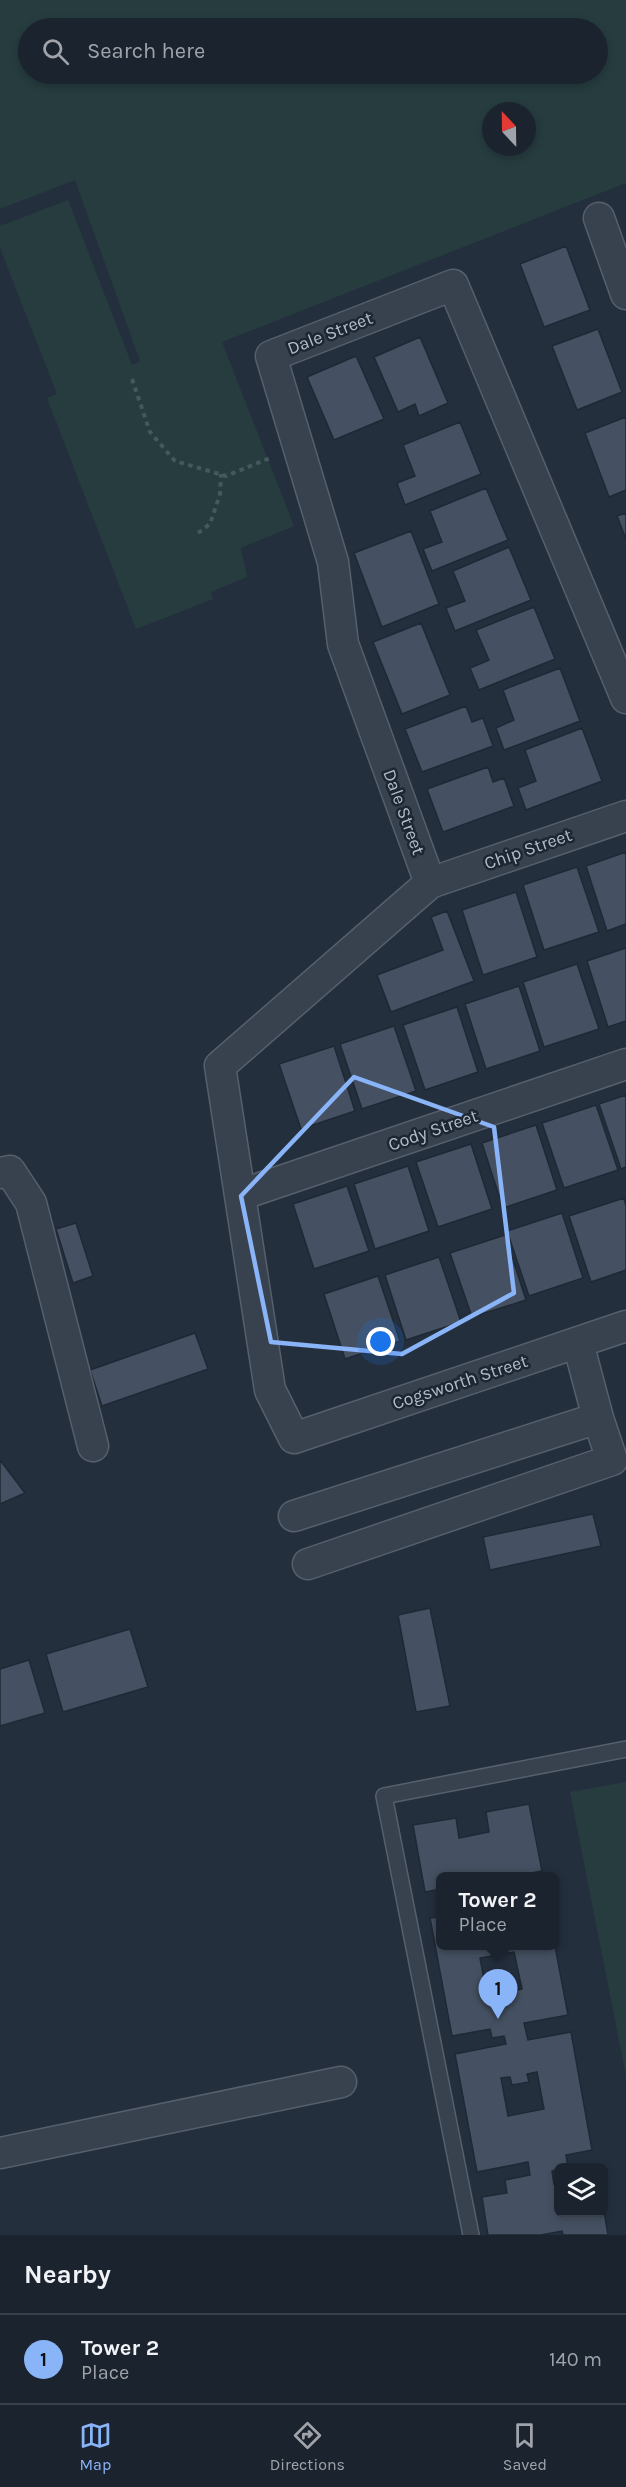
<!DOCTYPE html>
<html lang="en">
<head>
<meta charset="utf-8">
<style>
	:root { --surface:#1b232e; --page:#282f3a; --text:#f1f3f6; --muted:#a0a4aa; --line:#39404a; --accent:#8ab4f8 }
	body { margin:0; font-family:Karla,sans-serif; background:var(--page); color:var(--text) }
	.controls { position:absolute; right:18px; bottom:18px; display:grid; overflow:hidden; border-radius:9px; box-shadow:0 3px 9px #0003 }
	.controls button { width:54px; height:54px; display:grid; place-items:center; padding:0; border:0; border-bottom:2px solid var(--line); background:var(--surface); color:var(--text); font:30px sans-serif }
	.compass { position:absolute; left:482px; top:102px; width:54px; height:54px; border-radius:50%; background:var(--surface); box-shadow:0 3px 9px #0003; rotate:338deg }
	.you { position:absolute; left:381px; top:1342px; width:21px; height:21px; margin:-15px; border:4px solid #fff; border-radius:50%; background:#1a73e8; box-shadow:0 0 0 9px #1a73e833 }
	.badge { display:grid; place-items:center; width:39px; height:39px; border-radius:50%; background:var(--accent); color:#111; font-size:20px; font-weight:700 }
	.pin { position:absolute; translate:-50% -50px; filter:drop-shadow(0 2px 3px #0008) }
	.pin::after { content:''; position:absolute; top:32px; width:21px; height:18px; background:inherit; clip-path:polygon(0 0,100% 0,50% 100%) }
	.popup { position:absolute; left:436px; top:1872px; width:123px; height:78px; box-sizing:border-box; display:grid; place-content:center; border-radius:9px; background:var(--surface); filter:drop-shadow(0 2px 4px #0005); font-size:20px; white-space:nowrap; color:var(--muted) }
	.popup b { font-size:22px; color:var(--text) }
	.popup::after { content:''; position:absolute; left:50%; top:100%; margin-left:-12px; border:12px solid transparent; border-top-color:var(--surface) }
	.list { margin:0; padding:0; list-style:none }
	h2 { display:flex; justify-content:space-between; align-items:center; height:78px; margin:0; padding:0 24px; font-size:26px }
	h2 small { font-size:20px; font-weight:400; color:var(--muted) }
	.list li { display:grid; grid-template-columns:39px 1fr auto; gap:18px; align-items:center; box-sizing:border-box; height:90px; padding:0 24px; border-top:2px solid var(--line) }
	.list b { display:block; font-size:22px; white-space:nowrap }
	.list p { margin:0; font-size:20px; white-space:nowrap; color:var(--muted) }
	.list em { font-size:20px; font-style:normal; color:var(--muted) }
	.icon { flex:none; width:33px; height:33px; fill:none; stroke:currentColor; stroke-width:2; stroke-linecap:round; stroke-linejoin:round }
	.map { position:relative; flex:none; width:626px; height:2235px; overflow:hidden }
	.search { position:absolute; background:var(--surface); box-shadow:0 3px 9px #0003; left:18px; right:18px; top:18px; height:66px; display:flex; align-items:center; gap:15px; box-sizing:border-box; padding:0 21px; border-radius:33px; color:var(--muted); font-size:22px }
	.sheet { height:168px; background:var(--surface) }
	nav { display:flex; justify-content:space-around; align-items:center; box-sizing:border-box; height:84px; border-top:2px solid var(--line); background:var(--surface); font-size:16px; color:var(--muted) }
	nav a { display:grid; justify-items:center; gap:3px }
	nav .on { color:var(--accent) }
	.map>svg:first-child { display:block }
</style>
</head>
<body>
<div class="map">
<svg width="626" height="2235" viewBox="0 0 626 2235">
	<rect width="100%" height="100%" fill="#242f3e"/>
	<path fill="#263c3f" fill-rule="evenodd" d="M 0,0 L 626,0 L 626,183 L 222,342 L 294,526 L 241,548 L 247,577 L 211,592 L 213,599 L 136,629 L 47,398 L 57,394 L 0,248 L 0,226 L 68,200 L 132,365 L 140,361 L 75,180 L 0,209 ZM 598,28 L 598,74 L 28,74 L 28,28 ZM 491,111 L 527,111 L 527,147 L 491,147 Z
		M 626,1782 L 626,2076 L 570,1792 Z"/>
	<path fill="#455162" stroke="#1f2835" stroke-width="1.5" fill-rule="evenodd" d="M 566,246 L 590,310 L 544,327 L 520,264 Z
		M 598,329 L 622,392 L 577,410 L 552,346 Z
		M 420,337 L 448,403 L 419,416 L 415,404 L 398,412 L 374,357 Z
		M 356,356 L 384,419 L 334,440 L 307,377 Z
		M 626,417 L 626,490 L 609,497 L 585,433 Z
		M 460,422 L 481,474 L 405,505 L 397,483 L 415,476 L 403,445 Z
		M 486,488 L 508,540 L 432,571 L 423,549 L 442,542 L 430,511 Z
		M 626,513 L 626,539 L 617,516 Z
		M 411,531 L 439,604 L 382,627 L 354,553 Z
		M 509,547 L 531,600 L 455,631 L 446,608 L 465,601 L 453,571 Z
		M 534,607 L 555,659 L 479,690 L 470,668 L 489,660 L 476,630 Z
		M 421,623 L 450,695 L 402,714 L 373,642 Z
		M 560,668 L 580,721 L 504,750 L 496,728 L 514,720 L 503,690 Z
		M 466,706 L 472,722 L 483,718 L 493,746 L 422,772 L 405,729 Z
		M 582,728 L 602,781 L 526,810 L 518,788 L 536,781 L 525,750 Z
		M 488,767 L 493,782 L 504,778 L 514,806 L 443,832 L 427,789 Z
		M 626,852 L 626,924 L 607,931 L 586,866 Z
		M 577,867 L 599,932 L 544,950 L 523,885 Z
		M 516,892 L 537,957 L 483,975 L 462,910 Z
		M 447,911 L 474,981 L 391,1012 L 377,975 L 443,950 L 431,917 Z
		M 626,948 L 626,1021 L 608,1027 L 587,961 Z
		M 577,964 L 599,1029 L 544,1047 L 523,982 Z
		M 519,986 L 540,1051 L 486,1069 L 465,1004 Z
		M 457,1007 L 478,1072 L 425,1090 L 403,1025 Z
		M 394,1026 L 416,1091 L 362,1109 L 340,1044 Z
		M 334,1046 L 355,1111 L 301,1129 L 279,1064 Z
		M 626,1095 L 626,1167 L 621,1169 L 599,1104 Z
		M 596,1105 L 618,1170 L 564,1188 L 542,1123 Z
		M 536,1125 L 557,1190 L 503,1208 L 482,1143 Z
		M 471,1144 L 492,1209 L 438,1227 L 416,1162 Z
		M 408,1166 L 429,1231 L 375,1249 L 354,1184 Z
		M 347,1186 L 369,1251 L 314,1269 L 293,1204 Z
		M 624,1198 L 626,1206 L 626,1270 L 591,1282 L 569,1216 Z
		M 562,1213 L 583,1278 L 529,1296 L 507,1231 Z
		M 76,1223 L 93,1276 L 73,1283 L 56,1229 Z
		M 505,1235 L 526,1300 L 472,1317 L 450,1253 Z
		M 439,1257 L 461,1322 L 406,1340 L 385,1275 Z
		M 378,1276 L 400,1341 L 345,1359 L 324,1294 Z
		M 195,1333 L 208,1369 L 102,1406 L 90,1370 Z
		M 0,1460 L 25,1493 L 0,1504 Z
		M 593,1514 L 601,1546 L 490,1570 L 483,1537 Z
		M 430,1608 L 450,1706 L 416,1712 L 398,1615 Z
		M 130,1629 L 148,1687 L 63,1712 L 46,1654 Z
		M 29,1660 L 45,1713 L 0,1726 L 0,1669 Z
		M 529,1804 L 542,1871 L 515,1876 L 441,1876 L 441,1889 L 425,1892 L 413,1825 L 456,1818 L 459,1838 L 489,1832 L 486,1812 Z
		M 441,1917 L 441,1946 L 555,1946 L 568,2015 L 524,2023 L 528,2040 L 571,2032 L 592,2150 L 566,2155 L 568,2168 L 558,2168 L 558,2170 L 552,2171 L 554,2184 L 558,2183 L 558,2212 L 604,2211 L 608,2235 L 563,2235 L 562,2231 L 541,2235 L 488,2235 L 482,2197 L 507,2193 L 505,2180 L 530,2175 L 528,2162 L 477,2172 L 455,2054 L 506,2044 L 504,2036 L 492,2038 L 490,2029 L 452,2036 L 430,1918 ZM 514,1952 L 522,1989 L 512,1991 L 511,1984 L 495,1987 L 496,1994 L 487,1996 L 480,1958 ZM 537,2072 L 544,2109 L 508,2116 L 501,2078 L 510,2077 L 512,2085 L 529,2082 L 527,2074 Z"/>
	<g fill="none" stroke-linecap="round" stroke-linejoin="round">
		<g stroke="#565f6c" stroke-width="18">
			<path id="service" d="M 471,2235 L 384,1796 L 626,1749"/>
		</g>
		<g stroke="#565f6c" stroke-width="33">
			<path id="minor" d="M 599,218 L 626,294
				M 626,816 L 430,883 L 220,1066 L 270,1390 L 294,1438 L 626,1326
				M 430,883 L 343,644 L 333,562 L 271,356 L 453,285 L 626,698
				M 0,1173 L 10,1171 L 31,1203 L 93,1446
				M 240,1195 L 626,1064
				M 294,1516 L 598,1418 L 578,1343
				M 308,1564 L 612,1460 L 598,1418
				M 0,2153 L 341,2082"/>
		</g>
		<path stroke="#44595c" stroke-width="4" stroke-dasharray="4.5 4.5" stroke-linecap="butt" d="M 132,379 L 150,432 L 175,461 L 226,476 L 270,458
			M 198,533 L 210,524 L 220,494 L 221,474"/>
		<use href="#service" stroke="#38414e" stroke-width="15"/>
		<use href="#minor" stroke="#38414e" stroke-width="30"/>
	</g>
	<path fill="none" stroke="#8ab4f8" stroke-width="4.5" stroke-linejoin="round" d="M 354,1077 L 494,1127 L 514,1293 L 402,1354 L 271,1342 L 241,1196 Z"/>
	<g text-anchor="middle" stroke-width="5" stroke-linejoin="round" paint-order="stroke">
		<g font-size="18" fill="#b4bcc9" stroke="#1d2633">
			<text transform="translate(330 333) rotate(-21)" y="6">Dale Street</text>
			<text transform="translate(404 812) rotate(70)" y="6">Dale Street</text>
			<text transform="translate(528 849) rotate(-19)" y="6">Chip Street</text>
			<text transform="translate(433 1130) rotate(-19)" y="6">Cody Street</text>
			<text transform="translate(460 1382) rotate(-18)" y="6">Cogsworth Street</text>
		</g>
	</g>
</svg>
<div class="controls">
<button><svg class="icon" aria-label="layers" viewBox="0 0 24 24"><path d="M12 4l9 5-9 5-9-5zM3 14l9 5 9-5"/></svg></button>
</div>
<svg class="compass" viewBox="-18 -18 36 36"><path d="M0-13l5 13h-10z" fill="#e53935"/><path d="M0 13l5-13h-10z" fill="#a0a4aa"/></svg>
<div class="you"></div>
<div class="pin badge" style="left:498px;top:2019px">1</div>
<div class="popup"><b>Tower 2</b>Place</div>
<div class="search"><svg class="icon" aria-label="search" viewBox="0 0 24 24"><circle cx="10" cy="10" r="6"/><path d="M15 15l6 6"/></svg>Search here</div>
</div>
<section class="sheet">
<h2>Nearby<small></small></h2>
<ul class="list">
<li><span class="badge">1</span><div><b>Tower 2</b><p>Place</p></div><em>140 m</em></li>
</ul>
</section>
<nav>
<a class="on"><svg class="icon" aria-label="map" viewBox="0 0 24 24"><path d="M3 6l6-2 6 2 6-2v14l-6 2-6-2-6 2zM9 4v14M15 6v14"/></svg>Map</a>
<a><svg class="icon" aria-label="directions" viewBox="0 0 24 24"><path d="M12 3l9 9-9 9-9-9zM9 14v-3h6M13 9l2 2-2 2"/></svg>Directions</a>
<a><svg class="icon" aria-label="saved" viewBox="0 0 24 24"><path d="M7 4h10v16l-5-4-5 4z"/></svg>Saved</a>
</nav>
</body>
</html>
